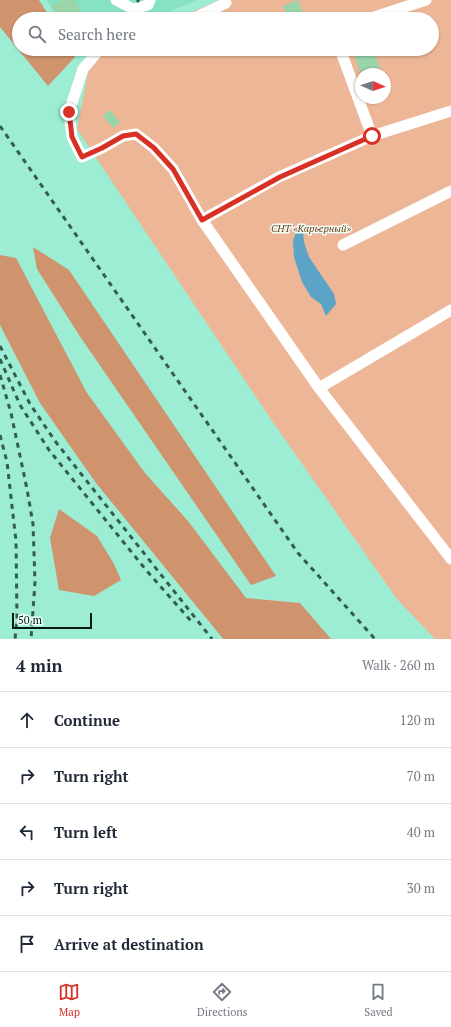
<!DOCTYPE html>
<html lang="en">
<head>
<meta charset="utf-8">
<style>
	:root { --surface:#fff; --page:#f2f2f3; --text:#1f2937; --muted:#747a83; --line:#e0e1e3; --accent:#d93025 }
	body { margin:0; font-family:"PT Serif",serif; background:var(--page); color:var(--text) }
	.compass { position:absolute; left:355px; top:68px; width:36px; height:36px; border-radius:50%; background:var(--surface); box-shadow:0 1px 3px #0004; rotate:93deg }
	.scale { position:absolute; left:12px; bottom:10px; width:80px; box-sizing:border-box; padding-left:4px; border:2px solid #021a13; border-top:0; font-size:11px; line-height:14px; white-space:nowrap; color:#021a13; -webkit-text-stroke:3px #effff9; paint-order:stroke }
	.stop { position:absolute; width:12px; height:12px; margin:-9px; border:3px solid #d93025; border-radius:50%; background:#fff }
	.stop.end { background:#d93025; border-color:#fff; box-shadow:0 1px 4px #0008 }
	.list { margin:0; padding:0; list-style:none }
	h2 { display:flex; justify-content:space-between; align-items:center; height:52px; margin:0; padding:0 16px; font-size:17px }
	h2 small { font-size:13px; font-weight:400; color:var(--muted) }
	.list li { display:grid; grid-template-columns:26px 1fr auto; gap:12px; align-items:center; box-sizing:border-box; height:56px; padding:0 16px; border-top:1px solid var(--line) }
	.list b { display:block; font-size:15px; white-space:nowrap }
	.list em { font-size:13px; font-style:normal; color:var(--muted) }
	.icon { flex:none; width:22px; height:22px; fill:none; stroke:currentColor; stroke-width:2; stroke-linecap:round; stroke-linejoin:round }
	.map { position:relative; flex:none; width:451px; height:639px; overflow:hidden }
	.search { position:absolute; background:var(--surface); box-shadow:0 1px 3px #0004; left:12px; right:12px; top:12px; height:44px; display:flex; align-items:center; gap:10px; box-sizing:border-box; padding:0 14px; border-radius:22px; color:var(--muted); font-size:15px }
	.sheet { height:332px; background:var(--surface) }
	nav { display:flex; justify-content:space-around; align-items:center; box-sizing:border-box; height:56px; border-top:1px solid var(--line); background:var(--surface); font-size:11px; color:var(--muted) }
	nav a { display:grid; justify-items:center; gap:2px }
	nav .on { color:var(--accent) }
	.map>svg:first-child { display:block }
</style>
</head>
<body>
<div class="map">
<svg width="451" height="639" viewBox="0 0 451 639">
	<rect width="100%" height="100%" fill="#9cedd3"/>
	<path fill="#87e1c5" d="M 47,0 L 197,0 L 152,19 L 58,19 Z"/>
	<path fill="#edb696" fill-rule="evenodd" d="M 219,0 L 451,0 L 451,639 L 435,639 L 397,599 L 272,421 L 77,129 L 91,57 L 109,49 L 432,49 L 432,19 L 176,19 ZM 361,74 L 385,74 L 385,98 L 361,98 Z"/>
	<path fill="#cf936e" d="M 0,0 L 39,0 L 51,19 L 19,19 L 19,49 L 69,49 L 75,57 L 48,86 L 0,27 Z
		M 33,247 L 69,270 L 276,576 L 251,585 L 79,335 L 37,269 Z
		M 0,255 L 16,258 L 87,393 L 145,473 L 188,521 L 246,598 L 300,603 L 331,639 L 223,639 L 220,635 L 96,483 L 40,403 L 0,325 Z
		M 59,509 L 97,536 L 114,564 L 121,580 L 94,596 L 59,590 L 50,538 Z"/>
	<path fill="#5ba3c7" d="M 298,229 L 303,231 L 304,242 L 309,257 L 334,294 L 336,304 L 326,316 L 321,304 L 311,297 L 302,282 L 294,257 L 293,240 Z"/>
	<path fill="#99d5a8" d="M 62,0 L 75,0 L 85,19 L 59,19 L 51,6 Z
		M 298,0 L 304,16 L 297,19 L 289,19 L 283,6 Z
		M 371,49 L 373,49 L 380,68 L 361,74 L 354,55 Z
		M 110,110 L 120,122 L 113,128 L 103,116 Z"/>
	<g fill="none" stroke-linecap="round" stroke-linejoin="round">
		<path stroke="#fff" stroke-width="11" d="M 116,0 L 133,9 L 148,5 L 150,0
			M 192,19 L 226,3
			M 368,19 L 426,0
			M 100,49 L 83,69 L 69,112 L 72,137 L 82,157 L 102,148 L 123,136 L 136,134 L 154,148 L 173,169 L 202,220
			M 340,49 L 372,136 L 279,177 L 202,220 L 319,388 L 451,559
			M 372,136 L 451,111
			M 343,245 L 451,191
			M 319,388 L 451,310"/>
		<path stroke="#335d50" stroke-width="3" stroke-dasharray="5 5" stroke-linecap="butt" d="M 137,0 L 139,2
			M 0,126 L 298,553 L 375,639
			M 0,346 L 30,404 L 55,441 L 212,639
			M 0,359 L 20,405 L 49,450 L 146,570 L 191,621
			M 0,375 L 11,413 L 27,489 L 33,524 L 35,582 L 31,639
			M 0,435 L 7,462 L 16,541 L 17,619 L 15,639"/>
	</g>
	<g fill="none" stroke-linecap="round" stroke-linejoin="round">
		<path stroke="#d93025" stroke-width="5" d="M 69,112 L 72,137 L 82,157 L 102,148 L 123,136 L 136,134 L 154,148 L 173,169 L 202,220 L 280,177 L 372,136"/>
	</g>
	<g text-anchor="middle" stroke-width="3" stroke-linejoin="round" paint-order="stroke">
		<g font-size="10" font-style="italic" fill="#71380e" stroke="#effff9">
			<text x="311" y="232">СНТ «Карьерный»</text>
		</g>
	</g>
</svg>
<svg class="compass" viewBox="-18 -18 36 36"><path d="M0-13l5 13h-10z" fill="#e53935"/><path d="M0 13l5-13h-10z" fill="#747a83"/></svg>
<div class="scale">50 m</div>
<div class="stop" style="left:372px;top:136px"></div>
<div class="stop end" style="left:69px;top:112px"></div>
<div class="search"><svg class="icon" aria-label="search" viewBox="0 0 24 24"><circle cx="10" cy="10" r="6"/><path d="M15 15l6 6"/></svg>Search here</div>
</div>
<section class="sheet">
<h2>4 min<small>Walk · 260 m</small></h2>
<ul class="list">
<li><svg class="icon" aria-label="ahead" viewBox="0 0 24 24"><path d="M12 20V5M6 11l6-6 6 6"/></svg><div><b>Continue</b></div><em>120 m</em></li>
<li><svg class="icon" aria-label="right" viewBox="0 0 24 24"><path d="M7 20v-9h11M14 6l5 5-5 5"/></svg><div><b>Turn right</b></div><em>70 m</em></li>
<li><svg class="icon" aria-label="left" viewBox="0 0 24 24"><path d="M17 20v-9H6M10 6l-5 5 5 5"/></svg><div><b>Turn left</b></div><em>40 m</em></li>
<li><svg class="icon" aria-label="right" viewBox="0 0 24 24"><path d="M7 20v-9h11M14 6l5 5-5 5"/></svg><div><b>Turn right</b></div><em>30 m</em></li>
<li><svg class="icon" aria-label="arrive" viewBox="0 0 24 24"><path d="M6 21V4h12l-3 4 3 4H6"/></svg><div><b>Arrive at destination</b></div></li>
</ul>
</section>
<nav>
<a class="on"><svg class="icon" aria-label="map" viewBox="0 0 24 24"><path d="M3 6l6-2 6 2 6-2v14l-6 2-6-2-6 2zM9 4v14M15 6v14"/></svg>Map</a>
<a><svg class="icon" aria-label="directions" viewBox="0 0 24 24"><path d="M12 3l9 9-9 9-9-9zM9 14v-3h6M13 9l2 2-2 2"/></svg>Directions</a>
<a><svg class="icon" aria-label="saved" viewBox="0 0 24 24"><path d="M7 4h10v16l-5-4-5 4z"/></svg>Saved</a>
</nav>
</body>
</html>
